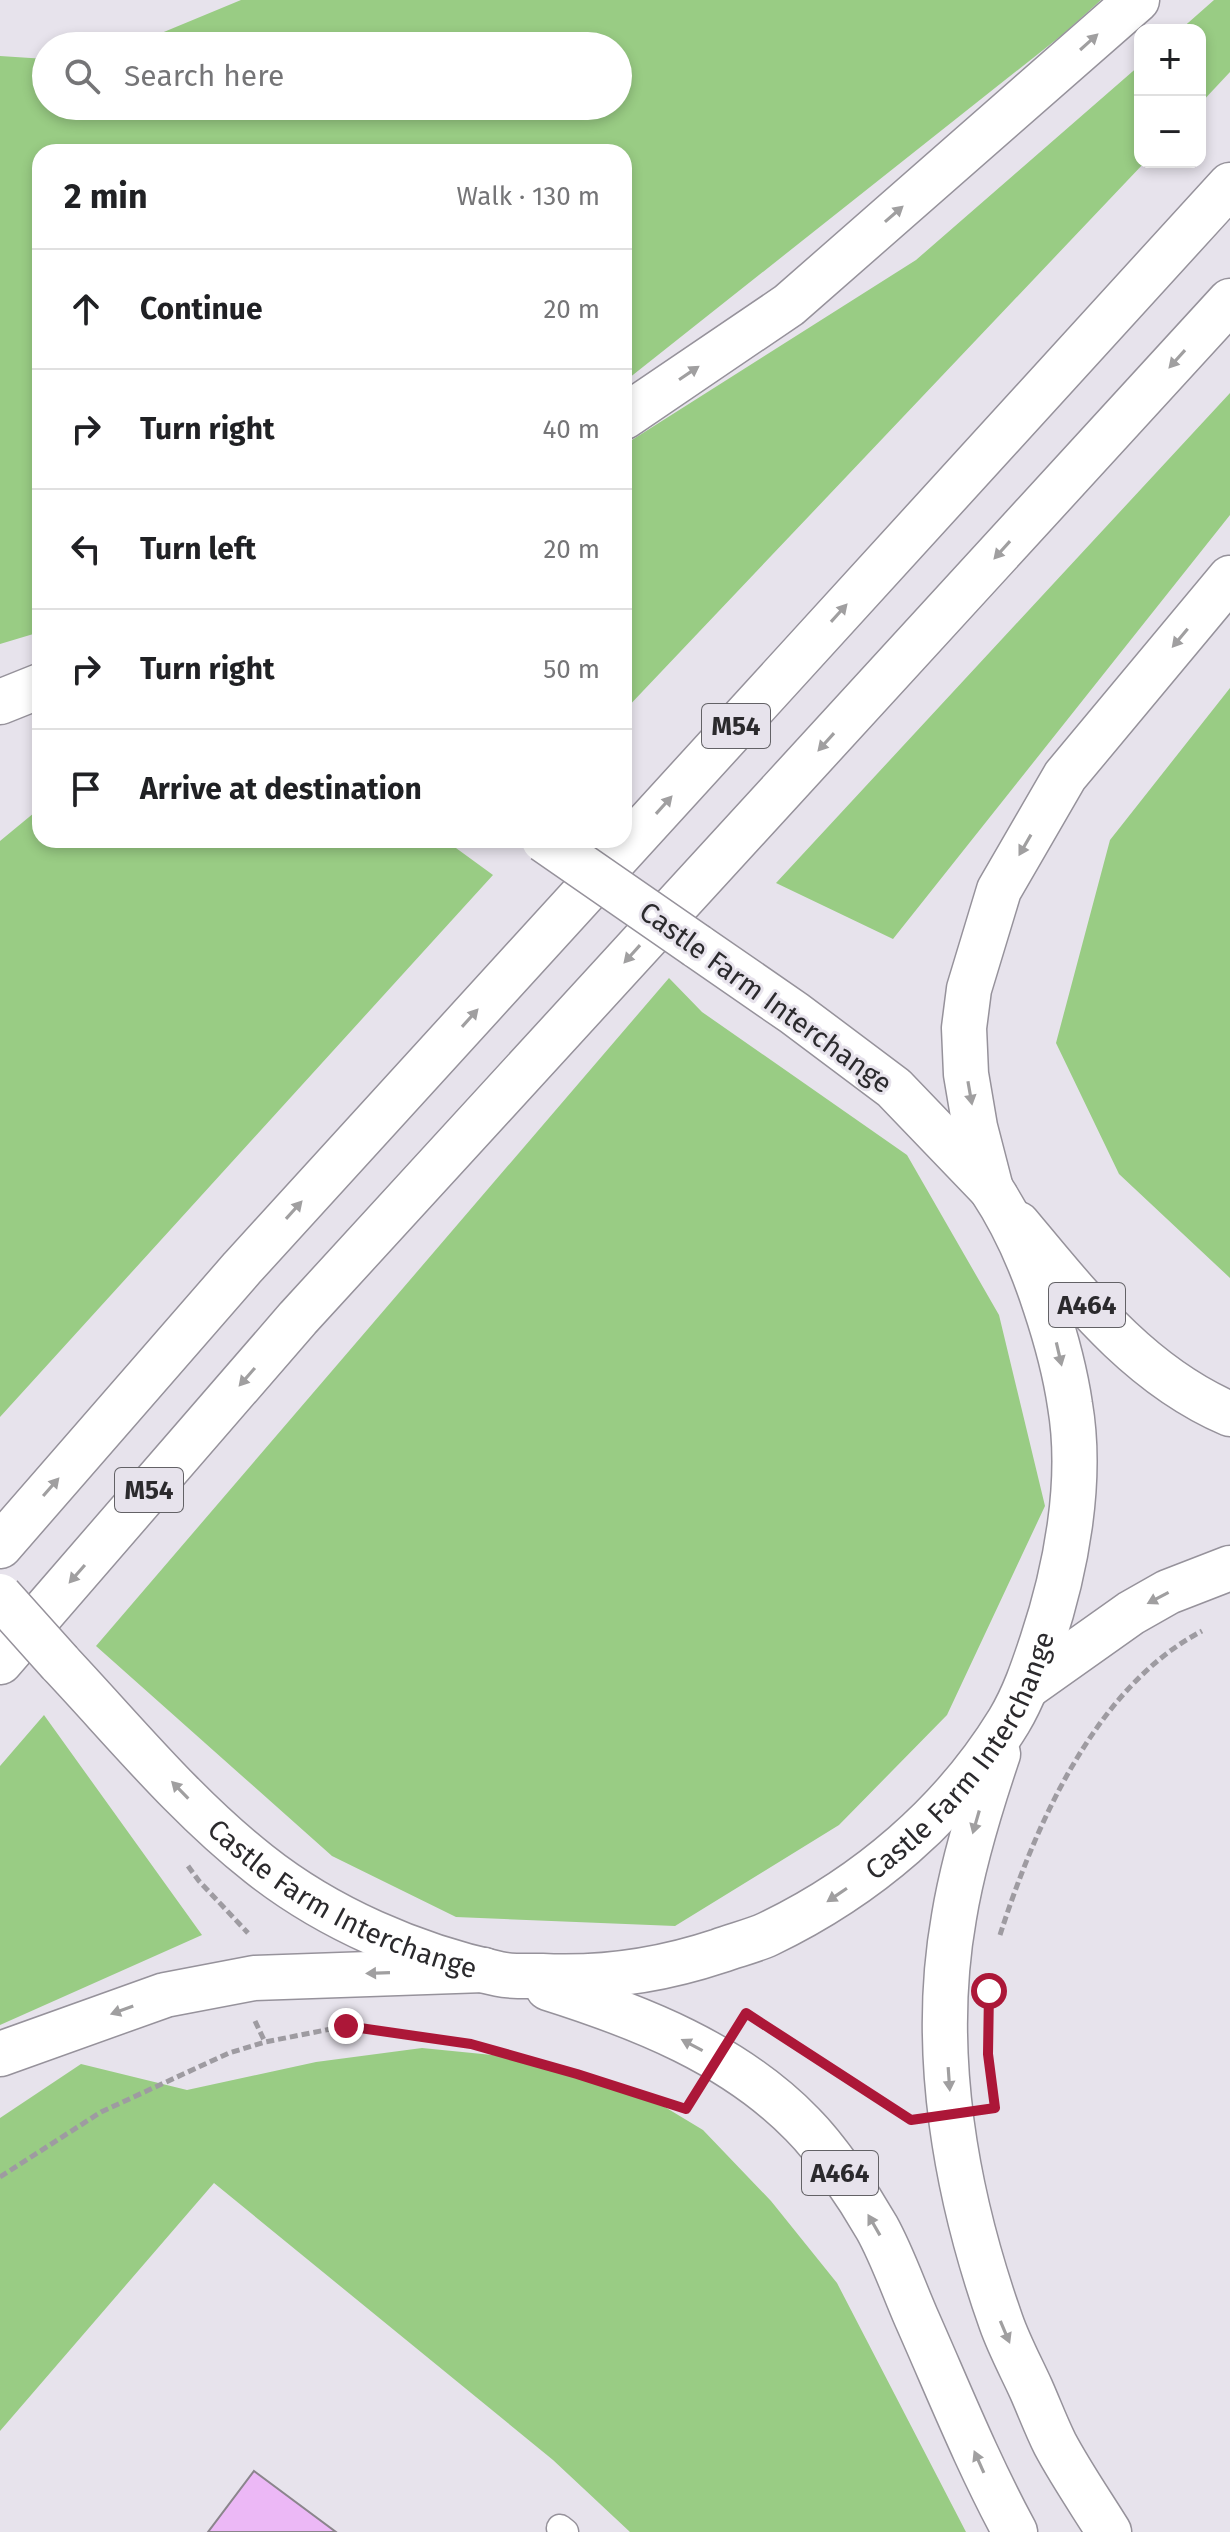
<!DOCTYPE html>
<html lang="en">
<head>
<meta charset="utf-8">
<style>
	:root { --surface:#fff; --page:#f2f2f2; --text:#202124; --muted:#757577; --line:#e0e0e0 }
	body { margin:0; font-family:"Fira Sans",sans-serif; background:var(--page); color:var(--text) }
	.controls { position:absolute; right:24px; top:24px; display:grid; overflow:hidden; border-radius:16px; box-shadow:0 4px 12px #0003 }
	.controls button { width:72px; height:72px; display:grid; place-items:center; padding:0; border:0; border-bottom:2px solid var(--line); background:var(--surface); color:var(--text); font:40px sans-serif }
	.stop { position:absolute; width:24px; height:24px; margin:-18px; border:6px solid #ac1738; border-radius:50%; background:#fff }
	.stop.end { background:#ac1738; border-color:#fff; box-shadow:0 2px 8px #0008 }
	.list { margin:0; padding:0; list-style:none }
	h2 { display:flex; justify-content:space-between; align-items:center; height:104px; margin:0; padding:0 32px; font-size:34px }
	h2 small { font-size:26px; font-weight:400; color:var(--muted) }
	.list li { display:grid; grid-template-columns:52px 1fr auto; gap:24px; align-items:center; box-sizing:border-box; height:120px; padding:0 32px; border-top:2px solid var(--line) }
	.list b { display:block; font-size:30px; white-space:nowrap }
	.list em { font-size:26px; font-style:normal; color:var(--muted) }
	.icon { flex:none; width:44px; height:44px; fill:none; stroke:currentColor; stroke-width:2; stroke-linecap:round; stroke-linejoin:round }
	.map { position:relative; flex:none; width:1230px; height:2532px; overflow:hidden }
	.search { position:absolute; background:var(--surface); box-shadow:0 4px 12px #0003; left:32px; top:32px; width:600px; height:88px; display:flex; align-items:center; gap:20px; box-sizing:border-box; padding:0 28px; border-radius:44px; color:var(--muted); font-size:30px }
	.panel { position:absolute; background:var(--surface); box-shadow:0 4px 12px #0003; left:32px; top:144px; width:600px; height:704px; border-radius:24px }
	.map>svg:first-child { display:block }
</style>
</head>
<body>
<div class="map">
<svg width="1230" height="2532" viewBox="0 0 1230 2532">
	<rect width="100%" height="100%" fill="#e7e3ec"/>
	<path fill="#99cc84" d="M 241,0 L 1101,0 L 1062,35 L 624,382 L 624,152 L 40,152 L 40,632 L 0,644 L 0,56 L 46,59 L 46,106 L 618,106 L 618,46 L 130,46 Z
		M 1214,0 L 1230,0 L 1230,72 L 1200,104 L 1200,30 L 1180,30 Z
		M 1140,65 L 1140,162 L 1145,162 L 624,711 L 624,445 L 916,260 Z
		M 1230,393 L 1230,515 L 893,939 L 776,883 Z
		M 1230,688 L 1230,1278 L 1119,1174 L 1056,1043 L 1110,840 Z
		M 40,808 L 40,840 L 445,840 L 493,875 L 0,1417 L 0,841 Z
		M 669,978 L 702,1012 L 907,1155 L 999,1315 L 1045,1506 L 947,1715 L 839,1825 L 675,1926 L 456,1917 L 332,1856 L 96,1646 Z
		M 44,1715 L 202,1935 L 0,2025 L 0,1766 Z
		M 422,2048 L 513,2057 L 635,2089 L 703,2130 L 771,2201 L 837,2283 L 966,2532 L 630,2532 L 553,2460 L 214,2183 L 0,2431 L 0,2118 L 81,2064 L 187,2090 L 316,2062 Z"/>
	<path fill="#ecb8f6" stroke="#8b858c" stroke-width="2" d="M 254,2471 L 336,2532 L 208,2532 Z"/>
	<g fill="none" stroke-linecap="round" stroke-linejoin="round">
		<g stroke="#96929b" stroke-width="29">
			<path id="service" d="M 560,2528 L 565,2532"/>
		</g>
		<g stroke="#96929b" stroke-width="47">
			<path id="primary" d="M 1018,1224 C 1079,1297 1139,1375 1230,1414
				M 1028,1686 L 1131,1613 L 1168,1592 L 1230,1568"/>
		</g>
		<g stroke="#96929b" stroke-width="47">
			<g id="trunk">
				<path d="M 0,702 L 40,686"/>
				<path id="s1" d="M 60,1663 C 124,1731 185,1806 259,1864 C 327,1918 415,1956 499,1974 C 513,1977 528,1976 542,1976 C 603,1979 662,1970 719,1951 C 735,1945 753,1941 768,1934 C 866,1887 952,1814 1009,1721 C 1024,1696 1033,1669 1042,1642 C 1066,1570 1083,1481 1070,1405 C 1065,1371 1056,1338 1045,1305 C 1032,1265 1015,1225 991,1189 L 894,1088 L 794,1013 L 697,946"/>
				<path d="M 998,1754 C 980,1807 963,1862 954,1917 C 930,2052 956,2195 1001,2322 C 1009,2345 1021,2367 1031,2389 C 1039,2407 1046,2426 1055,2444 C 1071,2474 1091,2503 1109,2532"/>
				<path d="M 548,1988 C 640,2017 734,2054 802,2124 C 828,2150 858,2195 877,2228 C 892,2255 903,2287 916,2317 C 948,2389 977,2462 1015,2532"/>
			</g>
		</g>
		<g stroke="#96929b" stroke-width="47">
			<path id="motorway" d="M 624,417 L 789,305 L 1137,0
				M 991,1189 L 975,1127 L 966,1074 L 964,1028 L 969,989 L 999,890 L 1065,776 L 1230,578
				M 0,1546 L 242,1268 L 1230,185
				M 0,1662 L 298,1318 L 1230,301
				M 0,2054 L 165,1995 L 254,1978 L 484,1970"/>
		</g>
		<path stroke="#9e9ba1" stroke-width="5" stroke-dasharray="8 4" stroke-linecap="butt" d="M 188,1866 L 199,1881 L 248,1933
			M 1000,1935 C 1035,1826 1095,1687 1202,1631
			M 255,2021 L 265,2042
			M 742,2021 L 746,2013 L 905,2116
			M 0,2177 L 101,2112 L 229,2053 L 265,2042 L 346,2026 L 471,2044 L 577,2074 L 686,2109 L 695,2098"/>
		<use href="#service" stroke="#fff" stroke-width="26"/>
		<use href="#primary" stroke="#fff" stroke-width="44"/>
		<use href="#trunk" stroke="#fff" stroke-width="44"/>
		<use href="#motorway" stroke="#fff" stroke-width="44"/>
		<g stroke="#96929b" stroke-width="47" stroke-linecap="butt">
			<path id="trunk-bridge" d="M 544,840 L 697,946
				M 0,1596 L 60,1663"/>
		</g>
		<use href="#trunk-bridge" stroke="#fff" stroke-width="44"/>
	</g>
	<defs><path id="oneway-solid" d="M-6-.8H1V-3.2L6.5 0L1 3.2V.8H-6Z" transform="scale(2)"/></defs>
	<g fill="#a09fa0">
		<use href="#oneway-solid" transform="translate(1089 42) rotate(-42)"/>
		<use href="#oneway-solid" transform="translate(894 214) rotate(-41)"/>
		<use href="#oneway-solid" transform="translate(1177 359) rotate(132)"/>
		<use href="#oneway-solid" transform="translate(689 373) rotate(-34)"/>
		<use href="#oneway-solid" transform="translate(1002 550) rotate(132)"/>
		<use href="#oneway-solid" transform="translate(839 613) rotate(-48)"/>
		<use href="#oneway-solid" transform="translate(1180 638) rotate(130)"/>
		<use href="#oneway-solid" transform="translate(826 742) rotate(132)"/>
		<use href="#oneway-solid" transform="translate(664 805) rotate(-48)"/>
		<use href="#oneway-solid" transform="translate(1025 845) rotate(120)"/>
		<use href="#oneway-solid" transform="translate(632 954) rotate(132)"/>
		<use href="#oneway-solid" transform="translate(470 1018) rotate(-48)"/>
		<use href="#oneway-solid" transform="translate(970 1093) rotate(80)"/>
		<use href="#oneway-solid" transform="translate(294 1210) rotate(-48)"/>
		<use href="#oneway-solid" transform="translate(1059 1354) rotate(77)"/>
		<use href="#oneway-solid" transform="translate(247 1377) rotate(131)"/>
		<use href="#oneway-solid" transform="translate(51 1487) rotate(-49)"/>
		<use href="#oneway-solid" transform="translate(77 1574) rotate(131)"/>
		<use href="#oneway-solid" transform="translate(1158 1598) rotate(152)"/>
		<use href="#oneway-solid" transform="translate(180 1790) rotate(-134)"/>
		<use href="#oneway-solid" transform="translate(976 1822) rotate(106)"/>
		<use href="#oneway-solid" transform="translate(837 1895) rotate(146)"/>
		<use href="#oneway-solid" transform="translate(378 1973) rotate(178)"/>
		<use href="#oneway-solid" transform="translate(122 2010) rotate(160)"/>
		<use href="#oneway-solid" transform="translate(692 2045) rotate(-152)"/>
		<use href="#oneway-solid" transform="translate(949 2079) rotate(86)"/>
		<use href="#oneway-solid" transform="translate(874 2225) rotate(-120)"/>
		<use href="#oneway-solid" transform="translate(1005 2332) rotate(67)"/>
		<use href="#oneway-solid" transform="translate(979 2462) rotate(-114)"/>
	</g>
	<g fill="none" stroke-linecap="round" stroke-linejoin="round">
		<path stroke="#ac1738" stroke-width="10" d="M 346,2026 L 471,2044 L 577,2074 L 686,2109 L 746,2013 L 911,2120 L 995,2108 L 988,2054 L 989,1991"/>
	</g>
	<g text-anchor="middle" stroke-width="6" stroke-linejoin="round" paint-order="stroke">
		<g fill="#e7e3ec" stroke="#636266" stroke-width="2">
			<rect x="702" y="704" width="68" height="44" rx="6"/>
			<rect x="1049" y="1283" width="76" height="44" rx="6"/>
			<rect x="115" y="1468" width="68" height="44" rx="6"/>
			<rect x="802" y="2151" width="76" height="44" rx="6"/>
		</g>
		<g font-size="26" font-weight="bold" fill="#2b2a2d">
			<text x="736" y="735">M54</text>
			<text x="1087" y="1314">A464</text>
			<text x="149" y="1499">M54</text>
			<text x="840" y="2182">A464</text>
		</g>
		<g font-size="28" fill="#2b2a2d" stroke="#e7e3ec">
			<text transform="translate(766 997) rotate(36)" y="10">Castle Farm Interchange</text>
			<text dy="10" stroke="none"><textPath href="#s1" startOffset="1094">Castle Farm Interchange</textPath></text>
			<text dy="10" stroke="none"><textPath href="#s1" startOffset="374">Castle Farm Interchange</textPath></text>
		</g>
	</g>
</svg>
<div class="controls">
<button>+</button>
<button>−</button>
</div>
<div class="stop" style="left:989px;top:1991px"></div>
<div class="stop end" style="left:346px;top:2026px"></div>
<div class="search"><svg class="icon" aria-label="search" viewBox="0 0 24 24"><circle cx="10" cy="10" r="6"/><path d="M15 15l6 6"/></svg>Search here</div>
<section class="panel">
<h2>2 min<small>Walk · 130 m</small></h2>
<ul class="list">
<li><svg class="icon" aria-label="ahead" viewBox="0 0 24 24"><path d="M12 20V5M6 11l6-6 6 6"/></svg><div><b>Continue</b></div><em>20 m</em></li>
<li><svg class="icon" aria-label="right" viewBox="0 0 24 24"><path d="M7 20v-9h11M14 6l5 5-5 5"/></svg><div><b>Turn right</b></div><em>40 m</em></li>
<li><svg class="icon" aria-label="left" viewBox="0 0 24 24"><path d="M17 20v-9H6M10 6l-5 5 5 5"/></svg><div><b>Turn left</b></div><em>20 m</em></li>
<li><svg class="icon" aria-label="right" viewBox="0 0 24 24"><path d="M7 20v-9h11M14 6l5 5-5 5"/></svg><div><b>Turn right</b></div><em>50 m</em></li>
<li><svg class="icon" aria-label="arrive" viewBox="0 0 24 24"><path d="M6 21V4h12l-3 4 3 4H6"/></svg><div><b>Arrive at destination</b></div></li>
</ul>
</section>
</div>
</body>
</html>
